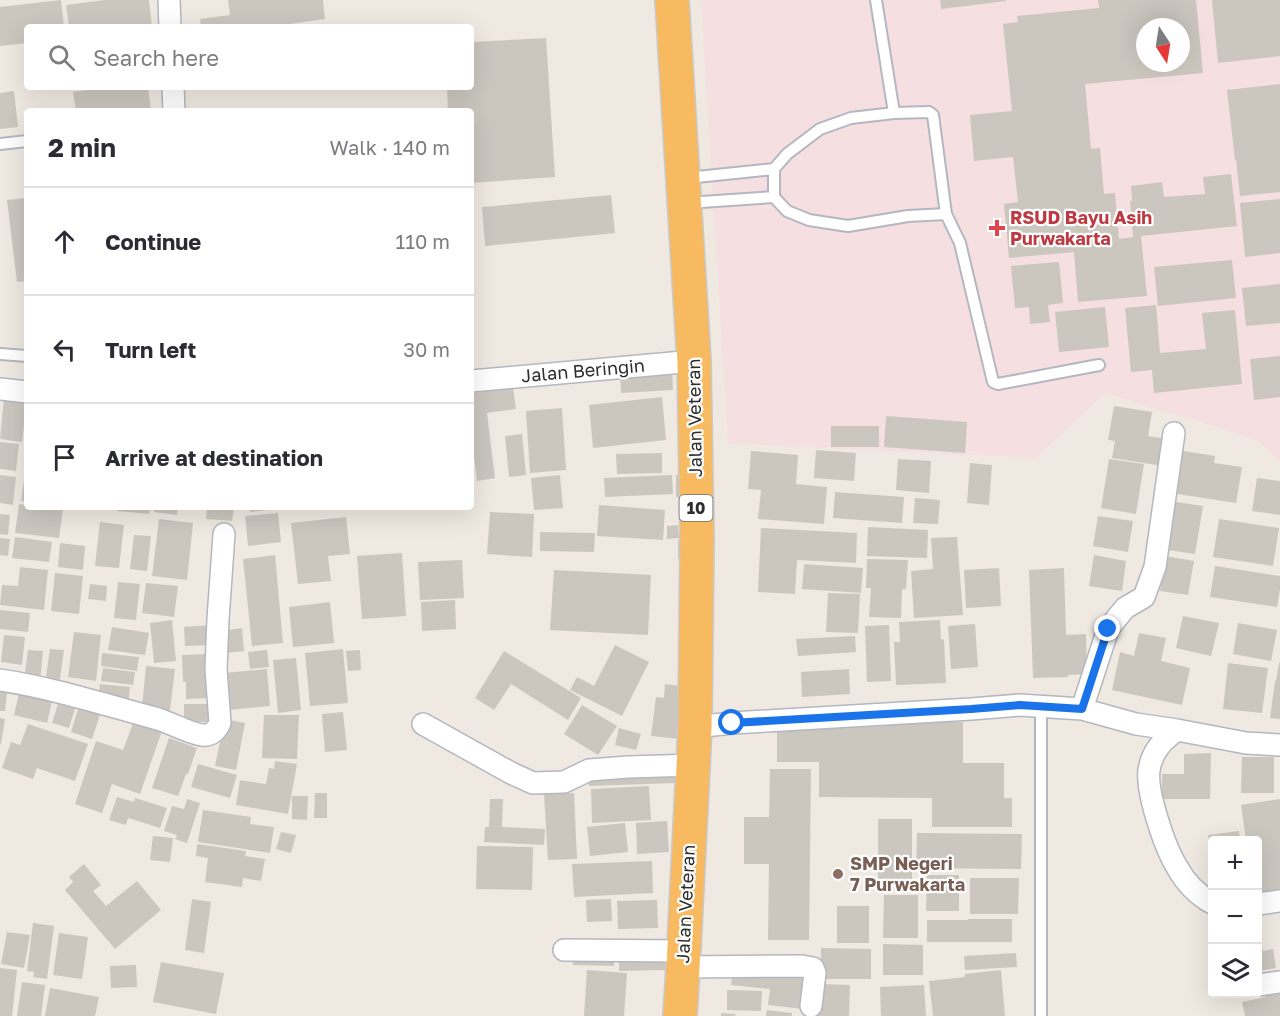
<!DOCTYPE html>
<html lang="en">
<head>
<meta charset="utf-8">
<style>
	:root { --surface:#fff; --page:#f7f7f7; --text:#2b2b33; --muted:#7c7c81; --line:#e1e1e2 }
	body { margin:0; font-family:"Golos Text",sans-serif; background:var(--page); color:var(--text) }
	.controls { position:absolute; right:18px; bottom:18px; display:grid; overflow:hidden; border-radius:6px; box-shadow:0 6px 24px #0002 }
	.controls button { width:54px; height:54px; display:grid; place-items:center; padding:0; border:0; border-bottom:2px solid var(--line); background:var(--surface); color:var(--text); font:30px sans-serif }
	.compass { position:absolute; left:1136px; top:18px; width:54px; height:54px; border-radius:50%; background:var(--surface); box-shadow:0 6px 24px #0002; rotate:168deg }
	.stop { position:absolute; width:18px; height:18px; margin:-14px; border:4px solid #1a73e8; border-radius:50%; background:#fff }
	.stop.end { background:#1a73e8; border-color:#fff; box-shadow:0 2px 6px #0008 }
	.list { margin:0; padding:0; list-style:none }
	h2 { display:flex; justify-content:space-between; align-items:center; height:78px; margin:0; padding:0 24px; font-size:26px }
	h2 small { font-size:20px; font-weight:400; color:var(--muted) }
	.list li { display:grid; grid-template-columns:39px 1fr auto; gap:18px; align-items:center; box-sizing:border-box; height:108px; padding:0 24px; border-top:2px solid var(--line) }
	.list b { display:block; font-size:22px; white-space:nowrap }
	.list em { font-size:20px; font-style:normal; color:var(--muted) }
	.icon { flex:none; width:33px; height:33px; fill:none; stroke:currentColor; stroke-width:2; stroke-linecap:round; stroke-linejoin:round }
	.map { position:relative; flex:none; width:1280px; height:1016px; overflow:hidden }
	.search { position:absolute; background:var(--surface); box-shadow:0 6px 24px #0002; left:24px; top:24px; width:450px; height:66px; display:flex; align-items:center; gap:15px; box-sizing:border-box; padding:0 21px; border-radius:6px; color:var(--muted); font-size:22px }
	.panel { position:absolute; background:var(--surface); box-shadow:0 6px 24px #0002; left:24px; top:108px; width:450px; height:402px; border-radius:6px }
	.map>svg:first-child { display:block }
</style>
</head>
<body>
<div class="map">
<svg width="1280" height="1016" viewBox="0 0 1280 1016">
	<rect width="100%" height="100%" fill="#efe9e1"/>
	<path fill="#f5dfe0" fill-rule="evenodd" d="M 701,0 L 1280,0 L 1280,462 L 1256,439 L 1105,393 L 1036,458 L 728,443 ZM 1145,27 L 1181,27 L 1181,63 L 1145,63 Z"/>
	<path fill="#cbc7bf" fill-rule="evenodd" d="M 61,0 L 64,27 L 27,27 L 27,43 L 0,46 L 0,7 Z
		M 105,0 L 149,0 L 152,27 L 69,27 L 66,5 Z
		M 228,0 L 323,0 L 325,19 L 268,27 L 201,27 L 200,19 L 230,15 Z
		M 940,0 L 1006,0 L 1006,1 L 941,9 Z
		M 1098,0 L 1196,0 L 1203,73 L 1085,84 L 1091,149 L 1100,148 L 1104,194 L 1115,193 L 1119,239 L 1133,237 L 1130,201 L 1132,201 L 1131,186 L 1162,182 L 1164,197 L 1205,194 L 1203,177 L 1231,174 L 1237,226 L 1141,236 L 1147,296 L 1078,302 L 1074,252 L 1009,258 L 1004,204 L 1018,202 L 1013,157 L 974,161 L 970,115 L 1012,111 L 1003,24 L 1018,22 L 1017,16 L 1099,8 ZM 1145,27 L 1181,27 L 1181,63 L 1145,63 Z
		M 1213,0 L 1280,0 L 1280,56 L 1218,63 L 1212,1 Z
		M 546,38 L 555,177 L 471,183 L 471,111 L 448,111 L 447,87 L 471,87 L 471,42 Z
		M 1280,84 L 1280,192 L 1240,196 L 1236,160 L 1235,160 L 1227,90 Z
		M 112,87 L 148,87 L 151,111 L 76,111 L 73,92 Z
		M 14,91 L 18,127 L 0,129 L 0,93 Z
		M 611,195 L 615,233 L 485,246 L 482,207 Z
		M 27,198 L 27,281 L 17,282 L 7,200 Z
		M 1280,199 L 1280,253 L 1245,257 L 1240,203 Z
		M 1232,260 L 1236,298 L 1158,306 L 1154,267 Z
		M 1059,262 L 1063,303 L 1048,305 L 1050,322 L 1030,324 L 1029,307 L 1015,308 L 1011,266 Z
		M 1280,284 L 1280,323 L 1246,326 L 1242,288 Z
		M 1156,305 L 1160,353 L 1206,349 L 1202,313 L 1235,310 L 1242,384 L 1154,393 L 1152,370 L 1131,372 L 1125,308 Z
		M 1105,307 L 1109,347 L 1059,352 L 1055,312 Z
		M 1280,356 L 1280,397 L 1254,400 L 1250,359 Z
		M 672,367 L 673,390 L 621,393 L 620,370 Z
		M 513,387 L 516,409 L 487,413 L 495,478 L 477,481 L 471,431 L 471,393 Z
		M 662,397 L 666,440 L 593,448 L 589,405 Z
		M 4,398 L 27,401 L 22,442 L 0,439 Z
		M 1114,406 L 1152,412 L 1148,436 L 1168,439 L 1163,466 L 1112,458 L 1115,441 L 1108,440 Z
		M 562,408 L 566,470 L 530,473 L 526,411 Z
		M 886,416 L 967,422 L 965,453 L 884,447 Z
		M 831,426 L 879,426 L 879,447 L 831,447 Z
		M 522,434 L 526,475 L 509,477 L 505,436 Z
		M 0,442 L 19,444 L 16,471 L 0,469 Z
		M 816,450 L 856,453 L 854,481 L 814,478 Z
		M 1178,450 L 1215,456 L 1214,463 L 1242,467 L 1236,503 L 1171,493 Z
		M 751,451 L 798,455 L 796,484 L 827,487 L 824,524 L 758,519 L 761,490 L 748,489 Z
		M 662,453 L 662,473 L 617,474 L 616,454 Z
		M 898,459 L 931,461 L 929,493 L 896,490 Z
		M 1109,459 L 1144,464 L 1136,514 L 1101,508 Z
		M 970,463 L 992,465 L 989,505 L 967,503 Z
		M 0,475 L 16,477 L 13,505 L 0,503 Z
		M 560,475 L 563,508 L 534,510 L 531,478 Z
		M 672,475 L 673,494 L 605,497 L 604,478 Z
		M 676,475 L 693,475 L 693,496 L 676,497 Z
		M 1257,478 L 1280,481 L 1280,515 L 1252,511 Z
		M 24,480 L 27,480 L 27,502 L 21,501 Z
		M 835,492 L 904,497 L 902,523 L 833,518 Z
		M 915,498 L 940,500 L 938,524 L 913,523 Z
		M 1170,501 L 1203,506 L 1195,554 L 1162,549 Z
		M 19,504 L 27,505 L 27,507 L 63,509 L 59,538 L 15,533 Z
		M 599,505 L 665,510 L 663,540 L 597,536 Z
		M 117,507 L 150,507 L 149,514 L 117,511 Z
		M 154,507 L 178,507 L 177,515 L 154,512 Z
		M 207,507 L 234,507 L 232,521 L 206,519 Z
		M 250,507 L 278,507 L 278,509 L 250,512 Z
		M 490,512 L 534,514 L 532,557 L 487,554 Z
		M 278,513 L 281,542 L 248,546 L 245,516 Z
		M 0,514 L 10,515 L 8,535 L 0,534 Z
		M 1098,516 L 1133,521 L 1128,552 L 1093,546 Z
		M 346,517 L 350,554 L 328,556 L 331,581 L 298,584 L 291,523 Z
		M 159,519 L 193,523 L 187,580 L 152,576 Z
		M 1219,519 L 1279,528 L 1273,566 L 1213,557 Z
		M 100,522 L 124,525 L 119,568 L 95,566 Z
		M 678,525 L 679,538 L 667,539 L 667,526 Z
		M 868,527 L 928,530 L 927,558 L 867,556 Z
		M 761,528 L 857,533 L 856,563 L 797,560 L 795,594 L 758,592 Z
		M 540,532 L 595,533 L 594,552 L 540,551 Z
		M 134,535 L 151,536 L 147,571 L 130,569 Z
		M 15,537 L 52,542 L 49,562 L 12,558 Z
		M 957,537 L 963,615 L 914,618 L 911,571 L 933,569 L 931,538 Z
		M 0,538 L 10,539 L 8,556 L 0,555 Z
		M 678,540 L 693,541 L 693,559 L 678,559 Z
		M 60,543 L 85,546 L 83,570 L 58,567 Z
		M 402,553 L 406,616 L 362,619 L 357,556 Z
		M 275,555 L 283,643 L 252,646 L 243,559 Z
		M 1094,555 L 1126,561 L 1122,591 L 1089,586 Z
		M 1165,556 L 1194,561 L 1188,595 L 1160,591 Z
		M 867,559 L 908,560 L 906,589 L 902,589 L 901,618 L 869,617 L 871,588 L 866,588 Z
		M 462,560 L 464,598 L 420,600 L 418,562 Z
		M 804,564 L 863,568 L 861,593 L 802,589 Z
		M 1215,566 L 1280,576 L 1280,589 L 1277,607 L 1210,597 Z
		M 20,567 L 48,570 L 44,610 L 0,605 L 2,585 L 18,586 Z
		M 999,568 L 1001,606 L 966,608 L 964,570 Z
		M 1064,568 L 1066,635 L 1086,634 L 1087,674 L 1067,675 L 1068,677 L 1033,678 L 1029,570 Z
		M 554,570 L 651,575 L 648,635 L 550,630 Z
		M 55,573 L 83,576 L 79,614 L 51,611 Z
		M 118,582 L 140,584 L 136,620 L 114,618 Z
		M 146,583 L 178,586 L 174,617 L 142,613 Z
		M 90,584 L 107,586 L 106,601 L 88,599 Z
		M 828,593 L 860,594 L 858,633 L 826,632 Z
		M 455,600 L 456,629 L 422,631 L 421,602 Z
		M 330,602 L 334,643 L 293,647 L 289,607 Z
		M 0,610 L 30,613 L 28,632 L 0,629 Z
		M 1183,616 L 1219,623 L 1211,656 L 1176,648 Z
		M 172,620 L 176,661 L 154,663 L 150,623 Z
		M 940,620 L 941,640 L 944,639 L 946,683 L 896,685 L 894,642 L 900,642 L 899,622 Z
		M 1238,623 L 1277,630 L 1271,661 L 1233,654 Z
		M 975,624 L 978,667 L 951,669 L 948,626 Z
		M 211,625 L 213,645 L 185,646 L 184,627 Z
		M 889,625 L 891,681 L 867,682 L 865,626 Z
		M 112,627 L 149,633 L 145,655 L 108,650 Z
		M 242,628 L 244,651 L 224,653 L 222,631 Z
		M 74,632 L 101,635 L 96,681 L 68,677 Z
		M 1139,633 L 1166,638 L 1161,661 L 1190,668 L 1182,705 L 1112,690 L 1120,652 L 1134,656 Z
		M 4,635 L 25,637 L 22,665 L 1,662 Z
		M 855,636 L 856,652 L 798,656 L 796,639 Z
		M 615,645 L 649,662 L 622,716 L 570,690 L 577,677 L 594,686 Z
		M 50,649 L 64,650 L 59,686 L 45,684 Z
		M 343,649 L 348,703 L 310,706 L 305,653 Z
		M 28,650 L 43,651 L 40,682 L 24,680 Z
		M 267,650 L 269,667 L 250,669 L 248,652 Z
		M 360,650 L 361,670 L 348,671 L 346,651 Z
		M 504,651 L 581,698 L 568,720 L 511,684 L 494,710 L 475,698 Z
		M 102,653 L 139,657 L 137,671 L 101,666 Z
		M 211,654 L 212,698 L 186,699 L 186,682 L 183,682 L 182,655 Z
		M 296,658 L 301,710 L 278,713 L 273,660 Z
		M 1228,663 L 1268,668 L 1262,713 L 1223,709 Z
		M 1279,663 L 1280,663 L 1280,719 L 1270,718 L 1275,681 L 1276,681 Z
		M 146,666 L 175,669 L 170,710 L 142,707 Z
		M 103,668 L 135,672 L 133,685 L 101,681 Z
		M 267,669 L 270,706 L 228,710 L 224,673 Z
		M 849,669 L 850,694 L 802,697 L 801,672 Z
		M 0,684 L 8,685 L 5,711 L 0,711 Z
		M 100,684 L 130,687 L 128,704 L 98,700 Z
		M 665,684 L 688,687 L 681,739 L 651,736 L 656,697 L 664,698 Z
		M 20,689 L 53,697 L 47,723 L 14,715 Z
		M 60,697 L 77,702 L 69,728 L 52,723 Z
		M 81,699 L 103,706 L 92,739 L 71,732 Z
		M 184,704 L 210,704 L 210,722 L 184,722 Z
		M 582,705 L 617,726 L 598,755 L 564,734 Z
		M 343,712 L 347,750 L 325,752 L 322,714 Z
		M 264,715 L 299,715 L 297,759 L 262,758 Z
		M 0,718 L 5,719 L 1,744 L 0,744 Z
		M 135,718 L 163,728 L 140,794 L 112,784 L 102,813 L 75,804 L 96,741 L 123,750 Z
		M 225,719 L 245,723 L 236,770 L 215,766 Z
		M 858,722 L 963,722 L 963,763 L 1004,763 L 1004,798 L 1012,798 L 1012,827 L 932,827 L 932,798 L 819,797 L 819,762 L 777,762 L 777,726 L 857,726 Z
		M 28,724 L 88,744 L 75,781 L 37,768 L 33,779 L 2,768 L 11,742 L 20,745 Z
		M 619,728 L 641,734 L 636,750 L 615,745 Z
		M 169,738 L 197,748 L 188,774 L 186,774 L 178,796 L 152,788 Z
		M 1211,753 L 1210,799 L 1162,799 L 1162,774 L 1184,774 L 1184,754 Z
		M 1242,757 L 1274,757 L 1274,793 L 1241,793 Z
		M 275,761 L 297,764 L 288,814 L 236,805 L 240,780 L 266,784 L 269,768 L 274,769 Z
		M 198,764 L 237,775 L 230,798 L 191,787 Z
		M 675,769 L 676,783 L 589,786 L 589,772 Z
		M 770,769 L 811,769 L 809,940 L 768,940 L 769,864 L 744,864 L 744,817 L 769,817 Z
		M 649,786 L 651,820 L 592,823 L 591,789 Z
		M 315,793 L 327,793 L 327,818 L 314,818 Z
		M 574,793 L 577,859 L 548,860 L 544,794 Z
		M 292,796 L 308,796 L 307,820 L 292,819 Z
		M 117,797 L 134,802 L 135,798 L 167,808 L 160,828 L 128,818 L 126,825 L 109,820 Z
		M 187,799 L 200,803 L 187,843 L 175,839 L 177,835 L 164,831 L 172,806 L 184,809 Z
		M 490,799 L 503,799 L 502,827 L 545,829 L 544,845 L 484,842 L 485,827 L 489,827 Z
		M 1280,799 L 1280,894 L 1258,897 L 1257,840 L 1246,840 L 1241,805 Z
		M 203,810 L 251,817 L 250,824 L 274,827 L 270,853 L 198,842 Z
		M 878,819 L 912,819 L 912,886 L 878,886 Z
		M 667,821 L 669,852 L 637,854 L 636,823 Z
		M 625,823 L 628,852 L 590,856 L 587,827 Z
		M 1239,831 L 1240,840 L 1212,840 L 1212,858 L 1211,858 L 1208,835 Z
		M 281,832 L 296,835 L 291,853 L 276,849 Z
		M 917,833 L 1022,834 L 1021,869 L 916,868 Z
		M 153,836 L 173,838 L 170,862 L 150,860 Z
		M 197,844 L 246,851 L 245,856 L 265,859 L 261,881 L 243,878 L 242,887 L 205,882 L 208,858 L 196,856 Z
		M 477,846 L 533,847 L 532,890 L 476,889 Z
		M 652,861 L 653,893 L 574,897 L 572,864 Z
		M 84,864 L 101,885 L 93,891 L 106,906 L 137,881 L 161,910 L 115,949 L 65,890 L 73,882 L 69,877 Z
		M 927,875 L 959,875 L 959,911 L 926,911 Z
		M 970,878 L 1019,878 L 1018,914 L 970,914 Z
		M 884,895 L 918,895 L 918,938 L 883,938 Z
		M 192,899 L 211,902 L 204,953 L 185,950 Z
		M 611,899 L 612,921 L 587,922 L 586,900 Z
		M 657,900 L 658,928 L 618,929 L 617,901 Z
		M 837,906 L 869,906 L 869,943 L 837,943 Z
		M 968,919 L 1012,919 L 1012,942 L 927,942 L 927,920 L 968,920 Z
		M 33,923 L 54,926 L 47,979 L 33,977 L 34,972 L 27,971 Z
		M 1258,929 L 1259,929 L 1263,951 L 1273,949 L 1276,968 L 1258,971 Z
		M 7,932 L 30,935 L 24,968 L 1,964 Z
		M 59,933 L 88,937 L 82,979 L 53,975 Z
		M 883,944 L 923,945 L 923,975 L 883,975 Z
		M 821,948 L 871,949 L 871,979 L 821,979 Z
		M 573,950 L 614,951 L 614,966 L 573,965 Z
		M 665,951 L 665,970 L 619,971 L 619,952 Z
		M 1016,953 L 1017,967 L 965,970 L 964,956 Z
		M 161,962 L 224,973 L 216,1014 L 153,1002 Z
		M 136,965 L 137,987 L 111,988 L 110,966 Z
		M 0,968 L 17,970 L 12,1016 L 0,1016 Z
		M 587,970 L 627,973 L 624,1016 L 584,1016 Z
		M 1001,970 L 1005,1016 L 933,1016 L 929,981 L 965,977 L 965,974 Z
		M 733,971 L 807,977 L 803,1009 L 768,1005 L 770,989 L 731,985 Z
		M 22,982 L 45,985 L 41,1016 L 17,1016 Z
		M 819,984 L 850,985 L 849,1016 L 818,1016 Z
		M 924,985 L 926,1016 L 881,1016 L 880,987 Z
		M 50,988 L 99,997 L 95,1016 L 45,1016 Z
		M 727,990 L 762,991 L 761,1011 L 727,1010 Z
		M 1280,990 L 1280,1016 L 1245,1016 L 1242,1002 L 1266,997 L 1265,993 Z
		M 767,1010 L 792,1013 L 792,1016 L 766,1016 Z
		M 721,1013 L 736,1014 L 735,1016 L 721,1016 Z"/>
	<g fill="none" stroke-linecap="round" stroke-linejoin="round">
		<g stroke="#b4b7c1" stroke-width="14">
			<path id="service" d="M 876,0 L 894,113
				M 0,144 L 27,141
				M 687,178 L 774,169
				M 687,203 L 774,197
				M 946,214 L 908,216 L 848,226 L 809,220 L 787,211 L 774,197 L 774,169 L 787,154 L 820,129 L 851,118 L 894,113 L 929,112 L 933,115 L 946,214 L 960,243 L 993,382 L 998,384 L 1099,365
				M 0,354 L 27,356
				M 1041,1015 L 1041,706"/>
		</g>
		<g stroke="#b4b7c1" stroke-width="24">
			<path id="minor" d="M 169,0 L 170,27
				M 173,87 L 174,111
				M 471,381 L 694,361
				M 0,389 L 27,392
				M 0,680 C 53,688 106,705 158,719 C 171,723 191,734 202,735 C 211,736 216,731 220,723 L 216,669 L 218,619 L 224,534
				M 1082,709 L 1108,629 L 1125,608 L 1144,597 L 1155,567 L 1174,433
				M 423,724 L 511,773 L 533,783 L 564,782 L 589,770 L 628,767 L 694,765
				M 695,727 L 732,723 L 971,709 L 1020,705 L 1082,709 L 1136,724 L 1177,730 L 1246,743 L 1280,745
				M 1177,730 C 1163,740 1152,751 1149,770 C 1146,792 1165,848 1177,867 C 1185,882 1198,895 1212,903
				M 1258,904 L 1280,901
				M 564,950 L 684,951
				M 683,967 L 802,966 L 813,968 L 815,973 L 811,1006
				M 1258,985 L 1280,982"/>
		</g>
		<g stroke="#c9c9c9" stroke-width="36">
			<path id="trunk" d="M 672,0 L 694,361 L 697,537 L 695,727 L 683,967 L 680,1016"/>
		</g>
		<use href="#service" stroke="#fff" stroke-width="10"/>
		<use href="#minor" stroke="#fff" stroke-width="21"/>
		<use href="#trunk" stroke="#f8ba60" stroke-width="33"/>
	</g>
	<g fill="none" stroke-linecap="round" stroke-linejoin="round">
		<path stroke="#1a73e8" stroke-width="8" d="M 732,723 L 971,709 L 1020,705 L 1082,709 L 1108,629"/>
	</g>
	<path fill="#e0444e" stroke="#fff" stroke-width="2" d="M994 219h6v6h6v6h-6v6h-6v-6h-6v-6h6z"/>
	<circle fill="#8d6e63" stroke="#fff" stroke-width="2" cx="838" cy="874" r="6"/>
	<g text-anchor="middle" stroke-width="4.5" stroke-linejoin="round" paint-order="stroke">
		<rect fill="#fff" stroke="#6d6d6d" stroke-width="1.5" x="679.5" y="495" width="33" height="26" rx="4.5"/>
		<g font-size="16" font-weight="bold" fill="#2e2e2e">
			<text x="696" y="514">10</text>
		</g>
		<g font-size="18" font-weight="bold" fill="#be3a42" stroke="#fff" text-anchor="start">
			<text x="1010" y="224">RSUD Bayu Asih<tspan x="1010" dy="21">Purwakarta</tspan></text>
		</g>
		<g font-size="18" fill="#2e2e2e" stroke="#fff">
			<text transform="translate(583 371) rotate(-5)" y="6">Jalan Beringin</text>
			<text transform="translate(695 418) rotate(-91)" y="6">Jalan Veteran</text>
			<text transform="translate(686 904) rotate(-87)" y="6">Jalan Veteran</text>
		</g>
		<g font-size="18" font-weight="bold" fill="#785e54" stroke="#fff" text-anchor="start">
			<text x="850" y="870">SMP Negeri<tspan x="850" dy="21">7 Purwakarta</tspan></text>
		</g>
	</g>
</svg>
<div class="controls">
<button>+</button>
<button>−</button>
<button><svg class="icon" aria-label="layers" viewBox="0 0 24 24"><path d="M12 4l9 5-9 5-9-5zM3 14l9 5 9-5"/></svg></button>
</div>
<svg class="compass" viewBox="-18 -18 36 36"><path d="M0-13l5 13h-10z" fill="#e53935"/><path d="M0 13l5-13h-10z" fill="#7c7c81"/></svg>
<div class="stop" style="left:732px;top:723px"></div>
<div class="stop end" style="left:1108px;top:629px"></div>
<div class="search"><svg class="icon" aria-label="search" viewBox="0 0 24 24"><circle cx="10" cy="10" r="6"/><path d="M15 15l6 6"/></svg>Search here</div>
<section class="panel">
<h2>2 min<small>Walk · 140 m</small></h2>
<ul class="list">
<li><svg class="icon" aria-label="ahead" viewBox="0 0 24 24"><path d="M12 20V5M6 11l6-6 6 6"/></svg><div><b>Continue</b></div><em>110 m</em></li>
<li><svg class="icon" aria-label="left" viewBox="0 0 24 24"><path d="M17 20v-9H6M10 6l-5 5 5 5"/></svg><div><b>Turn left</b></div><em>30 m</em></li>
<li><svg class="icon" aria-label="arrive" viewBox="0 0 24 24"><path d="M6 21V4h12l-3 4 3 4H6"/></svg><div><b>Arrive at destination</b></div></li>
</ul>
</section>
</div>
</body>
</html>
